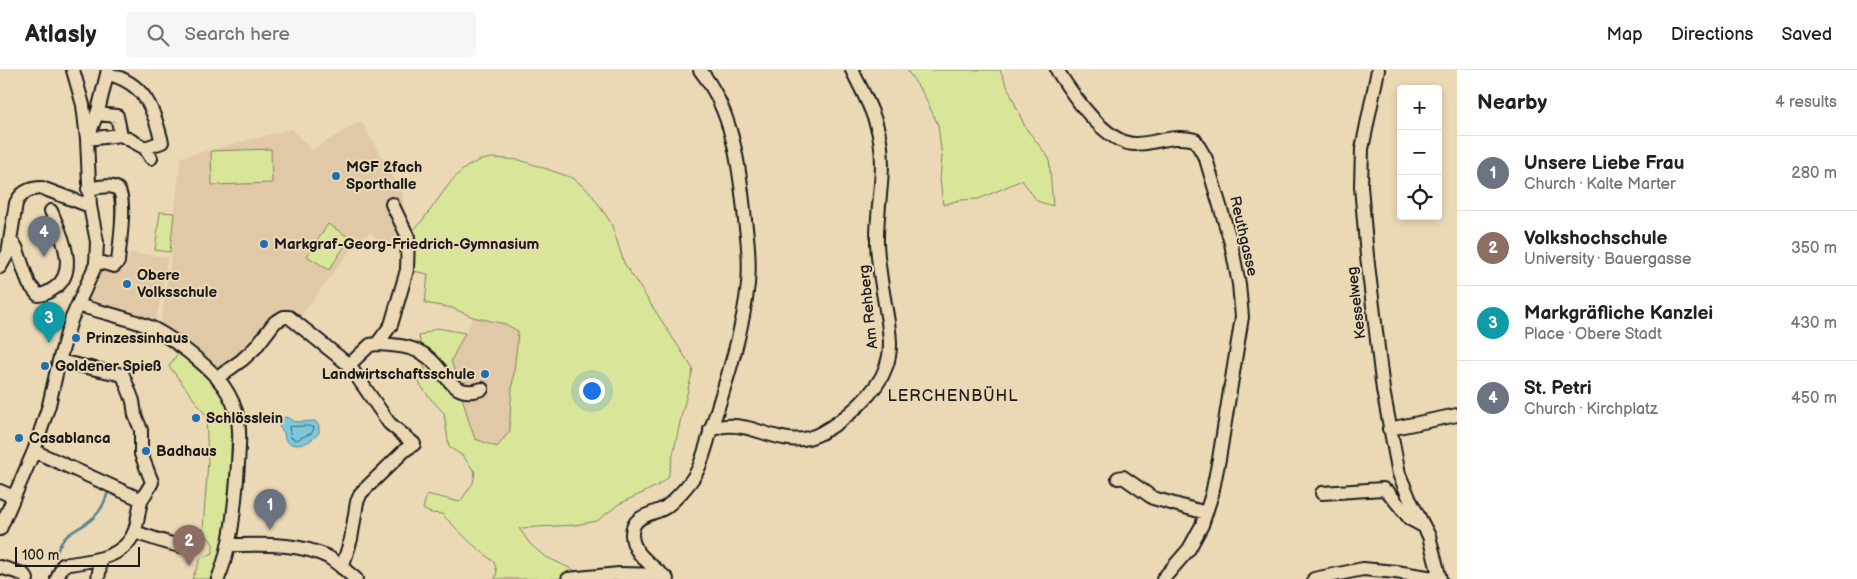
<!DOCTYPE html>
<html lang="en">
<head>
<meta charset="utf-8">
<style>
	:root { --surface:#fff; --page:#f6f6f6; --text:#202124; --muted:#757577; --line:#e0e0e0; --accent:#1a73e8 }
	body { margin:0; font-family:"Balsamiq Sans",sans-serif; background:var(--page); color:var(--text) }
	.controls { position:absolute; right:15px; top:15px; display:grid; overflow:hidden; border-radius:5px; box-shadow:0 2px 8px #0003 }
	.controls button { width:45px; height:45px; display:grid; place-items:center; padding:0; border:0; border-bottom:1px solid var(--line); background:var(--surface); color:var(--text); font:25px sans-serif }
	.scale { position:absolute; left:15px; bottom:12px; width:125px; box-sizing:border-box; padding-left:5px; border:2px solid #1c1c1c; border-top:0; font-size:14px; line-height:18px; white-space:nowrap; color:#1c1c1c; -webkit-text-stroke:4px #ebd9b6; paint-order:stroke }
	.you { position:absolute; left:591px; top:320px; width:18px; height:18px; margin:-12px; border:4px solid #fff; border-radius:50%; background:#1a73e8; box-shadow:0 0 0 8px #1a73e833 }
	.badge { display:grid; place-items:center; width:32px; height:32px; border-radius:50%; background:var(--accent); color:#fff; font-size:16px; font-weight:700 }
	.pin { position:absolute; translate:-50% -41px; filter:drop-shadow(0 1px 2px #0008) }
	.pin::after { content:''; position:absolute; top:26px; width:18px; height:15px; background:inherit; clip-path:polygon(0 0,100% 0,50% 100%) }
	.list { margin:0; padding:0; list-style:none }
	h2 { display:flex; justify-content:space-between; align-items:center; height:65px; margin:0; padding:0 20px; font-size:21px }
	h2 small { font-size:16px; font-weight:400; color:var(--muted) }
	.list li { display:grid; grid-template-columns:32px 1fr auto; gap:15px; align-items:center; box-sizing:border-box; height:75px; padding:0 20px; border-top:1px solid var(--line) }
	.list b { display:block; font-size:19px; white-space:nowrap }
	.list p { margin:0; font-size:16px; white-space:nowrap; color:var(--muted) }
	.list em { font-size:16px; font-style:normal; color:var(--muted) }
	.icon { flex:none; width:28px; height:28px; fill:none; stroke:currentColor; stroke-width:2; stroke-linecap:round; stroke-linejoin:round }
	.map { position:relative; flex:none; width:1457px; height:509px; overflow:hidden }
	header { display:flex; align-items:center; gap:30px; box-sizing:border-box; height:70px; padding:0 25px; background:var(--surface); border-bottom:1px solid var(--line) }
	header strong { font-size:24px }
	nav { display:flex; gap:28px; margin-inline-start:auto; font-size:18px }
	.search { width:350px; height:45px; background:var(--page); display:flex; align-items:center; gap:12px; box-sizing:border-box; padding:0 18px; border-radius:5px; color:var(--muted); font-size:19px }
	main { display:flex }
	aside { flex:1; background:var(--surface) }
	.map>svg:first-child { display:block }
</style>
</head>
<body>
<header>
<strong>Atlasly</strong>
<div class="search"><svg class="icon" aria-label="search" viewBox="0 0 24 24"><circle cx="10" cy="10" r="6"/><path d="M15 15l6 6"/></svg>Search here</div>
<nav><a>Map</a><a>Directions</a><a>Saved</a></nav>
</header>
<main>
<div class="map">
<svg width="1457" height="509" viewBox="0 0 1457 509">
	<rect width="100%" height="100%" fill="#ebd9b6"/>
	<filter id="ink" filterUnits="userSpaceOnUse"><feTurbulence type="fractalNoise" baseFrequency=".02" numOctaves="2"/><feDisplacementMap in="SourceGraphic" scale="10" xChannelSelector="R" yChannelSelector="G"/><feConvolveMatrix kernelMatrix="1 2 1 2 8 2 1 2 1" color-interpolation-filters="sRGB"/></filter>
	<g filter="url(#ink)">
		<path fill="#e1c9a8" d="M 361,51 L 403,124 L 404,164 L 385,179 L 371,162 L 359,169 L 299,249 L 285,241 L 274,242 L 246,278 L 221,299 L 160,256 L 172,182 L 174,143 L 181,87 L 292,59 L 311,80 Z
			M 130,183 L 168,187 L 156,251 L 87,228 L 99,194 L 125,200 Z
			M 473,247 L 505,254 L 518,261 L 513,316 L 510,334 L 510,361 L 497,377 L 475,369 L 468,351 L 460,314 L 451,291 Z"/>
		<path fill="#d9e699" stroke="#7a815a" d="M 907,0 L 1000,0 L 1025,57 L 1049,88 L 1053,136 L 1037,131 L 1022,110 L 979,129 L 959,130 L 943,135 L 940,109 L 942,87 L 938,55 L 924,25 Z
			M 271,79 L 272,113 L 212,115 L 211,81 Z
			M 494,88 L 520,90 L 573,108 L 590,122 L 611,153 L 624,193 L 693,299 L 681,348 L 668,408 L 657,416 L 619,434 L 597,451 L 575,455 L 519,458 L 530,474 L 544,486 L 580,503 L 559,509 L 495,509 L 497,502 L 494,492 L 471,473 L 442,444 L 431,443 L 423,439 L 427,424 L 460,432 L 473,413 L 475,402 L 463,386 L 449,377 L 444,343 L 430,328 L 419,313 L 425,300 L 419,266 L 437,258 L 465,263 L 451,291 C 461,317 465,343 475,369 L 497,377 L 510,361 C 509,327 516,295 518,261 L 505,254 L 473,247 L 452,238 L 425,233 L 428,204 L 407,200 L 408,167 C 414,159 422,152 428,143 C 447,119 459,90 494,88 Z
			M 160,142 L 174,143 L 170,182 L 155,180 Z
			M 328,154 L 350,168 L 329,200 L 307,186 Z
			M 178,283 C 196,298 223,320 231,343 C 233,351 231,364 231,373 C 231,416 230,469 212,509 L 192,509 L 201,488 L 213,483 L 213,474 L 208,467 L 204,467 L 203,460 L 208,391 L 206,345 L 169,296 Z"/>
		<path fill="#7ec8de" stroke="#578390" d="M 286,347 L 292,350 L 294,352 L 315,351 L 319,356 L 319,363 C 310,373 296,380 285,370 L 284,363 C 281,358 277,357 279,350 Z"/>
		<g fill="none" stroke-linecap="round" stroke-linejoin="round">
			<path stroke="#43616a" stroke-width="1" d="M 307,356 L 314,357 L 312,363 L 296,370 L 291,368 L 289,357 Z"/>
			<path stroke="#578390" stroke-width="2.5" d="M 55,488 C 63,459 76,464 94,447 C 102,440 105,430 109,420"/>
			<g stroke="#1c1c1c" stroke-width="16">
				<path id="minor" d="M 1057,0 C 1072,24 1107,76 1137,74 C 1157,73 1174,64 1195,70 L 1206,89 L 1231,173 L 1239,214 L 1242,247 L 1219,389 L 1212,424 L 1202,455 L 1189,479 L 1163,509
					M 1378,0 L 1362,79 L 1361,116 L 1367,186 L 1383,320 L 1399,404 L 1410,430 L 1429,466 L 1440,509
					M 108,4 C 145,13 153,38 162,72 L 145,78
					M 97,44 L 117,46 L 121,65
					M 88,67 L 98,41 L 108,0
					M 87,69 L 121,65 L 145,78 L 151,88
					M 88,119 C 96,118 109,114 116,118 C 128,123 119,179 118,192 L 114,196 L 96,191
					M 11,171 L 16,177 L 29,214 L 38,225 C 45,225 50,221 56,217 C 79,199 60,162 51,141
					M 0,197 L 8,183 L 16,133 C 21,122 30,118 42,118 L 90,136
					M 78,235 C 103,243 131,248 154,259 C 172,268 204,293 217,308 C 226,318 232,329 236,341 C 242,362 238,387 237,409 C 234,442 231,478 218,509
					M 377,274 C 396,275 415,276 429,288 C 448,304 452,329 482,319
					M 349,295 L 370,275 L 377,274 L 391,255 L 407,200 L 408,167 L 392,134
					M 217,308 L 242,290 L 255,278 L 275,252 L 284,247 L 289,247 L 349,295 L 389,353 L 414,374 L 405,380 L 361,423 L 357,432 L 351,469 L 342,498
					M 1389,359 L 1457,345
					M 710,360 C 715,359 720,356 725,356 C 759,353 786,382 821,363 C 845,350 877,323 886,297 C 892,281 890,268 888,252 C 884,226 878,199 877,173 C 876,140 886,103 880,70 C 876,45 863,23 852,0
					M 34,381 L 142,430
					M 1118,408 L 1123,407 L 1153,428 L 1206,443
					M 0,421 L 14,427
					M 1322,423 L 1383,419 L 1389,423 L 1410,449 L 1423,456
					M 0,459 L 34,381 L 49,335 L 59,291 L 71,250 L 96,194 L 97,172 L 90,136 L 87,69 L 83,35 L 73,0
					M 134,462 C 150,467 165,473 181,476 L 190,467 L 198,466
					M 228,475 C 261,475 298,472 328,487 C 338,493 347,502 356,509
					M 0,497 L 23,504 L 27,509
					M 57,509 L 63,495 C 88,491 122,490 134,463 C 138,453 138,442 141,432 C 143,426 149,419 152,412 L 141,384 L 141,360 L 135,345 L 133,331 L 123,305 L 59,291
					M 98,509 L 101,489
					M 568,509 L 619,504 L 663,505
					M 667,509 C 654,496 631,484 632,463 C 633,444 654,445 666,437 C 675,430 691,413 696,403 C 703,392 709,364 714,350 C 728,306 743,260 748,214 C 750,192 748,171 745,150 C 740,99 733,41 700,0
					M 1314,509 L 1363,499 L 1396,502 L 1440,509"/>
			</g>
			<use href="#minor" stroke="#ebd9b6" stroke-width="12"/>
		</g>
	</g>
	<g fill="#1f6fb2" stroke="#ebd9b6" stroke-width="2">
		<circle cx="336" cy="106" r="5"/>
		<circle cx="264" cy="174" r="5"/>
		<circle cx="127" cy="214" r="5"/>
		<circle cx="76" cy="268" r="5"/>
		<circle cx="45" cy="296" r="5"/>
		<circle cx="485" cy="304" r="5"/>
		<circle cx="196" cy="348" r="5"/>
		<circle cx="19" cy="368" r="5"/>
		<circle cx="146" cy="381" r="5"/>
	</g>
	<g text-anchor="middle" stroke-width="4" stroke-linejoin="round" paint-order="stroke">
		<g font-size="15" font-weight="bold" fill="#1c1c1c" stroke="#ebd9b6" text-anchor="start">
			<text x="346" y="102">MGF 2fach<tspan x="346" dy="17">Sporthalle</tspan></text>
			<text x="274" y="179">Markgraf-Georg-Friedrich-Gymnasium</text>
			<text x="137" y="210">Obere<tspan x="137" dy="17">Volksschule</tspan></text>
			<text x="86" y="273">Prinzessinhaus</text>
			<text x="55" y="301">Goldener Spieß</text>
			<text x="475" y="309" text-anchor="end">Landwirtschaftsschule</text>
			<text x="206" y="353">Schlösslein</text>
			<text x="29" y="373">Casablanca</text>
			<text x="156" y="386">Badhaus</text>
		</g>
		<g font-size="15" fill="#1c1c1c" stroke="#ebd9b6">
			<text transform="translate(1244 166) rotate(77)" y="5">Reuthgasse</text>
			<text transform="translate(1356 233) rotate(-97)" y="5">Kesselweg</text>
			<text transform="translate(868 237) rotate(-96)" y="5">Am Rehberg</text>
		</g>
		<g font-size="16" letter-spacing="1" fill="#1c1c1c" stroke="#ebd9b6">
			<text x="953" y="331">LERCHENBÜHL</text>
		</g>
	</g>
</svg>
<div class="controls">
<button>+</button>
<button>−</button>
<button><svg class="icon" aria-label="locate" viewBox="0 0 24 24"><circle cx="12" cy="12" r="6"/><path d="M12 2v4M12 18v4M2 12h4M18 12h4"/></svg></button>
</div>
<div class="scale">100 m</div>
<div class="you"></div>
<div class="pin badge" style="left:270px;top:460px;background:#6b7280">1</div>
<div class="pin badge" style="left:189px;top:496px;background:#8d6e63">2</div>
<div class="pin badge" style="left:49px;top:273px;background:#0f9aa8">3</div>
<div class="pin badge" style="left:44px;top:187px;background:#6b7280">4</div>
</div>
<aside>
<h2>Nearby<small>4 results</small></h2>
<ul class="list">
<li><span class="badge" style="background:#6b7280">1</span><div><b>Unsere Liebe Frau</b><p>Church · Kalte Marter</p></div><em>280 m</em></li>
<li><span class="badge" style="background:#8d6e63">2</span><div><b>Volkshochschule</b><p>University · Bauergasse</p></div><em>350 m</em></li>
<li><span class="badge" style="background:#0f9aa8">3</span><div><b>Markgräfliche Kanzlei</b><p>Place · Obere Stadt</p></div><em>430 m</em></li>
<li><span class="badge" style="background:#6b7280">4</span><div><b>St. Petri</b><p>Church · Kirchplatz</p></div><em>450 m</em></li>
</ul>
</aside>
</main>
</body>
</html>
